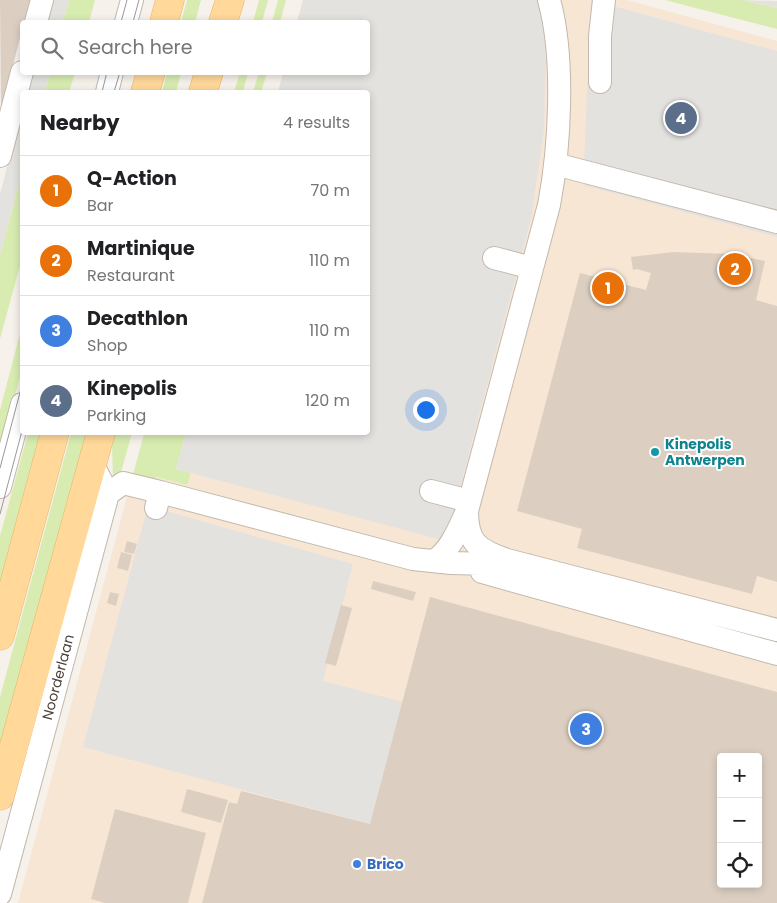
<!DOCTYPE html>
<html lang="en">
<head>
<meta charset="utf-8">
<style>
	:root { --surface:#fff; --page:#f6f6f6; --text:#202124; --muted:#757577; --line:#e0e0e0; --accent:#db2777 }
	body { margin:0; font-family:Poppins,sans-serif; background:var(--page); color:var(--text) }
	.controls { position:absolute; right:15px; bottom:15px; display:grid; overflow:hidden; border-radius:5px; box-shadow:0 2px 8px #0003 }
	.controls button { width:45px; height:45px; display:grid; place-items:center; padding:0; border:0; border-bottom:1px solid var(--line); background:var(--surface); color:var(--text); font:25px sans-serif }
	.you { position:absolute; left:425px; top:409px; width:18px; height:18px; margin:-12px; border:4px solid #fff; border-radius:50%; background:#1a73e8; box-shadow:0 0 0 8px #1a73e833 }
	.badge { display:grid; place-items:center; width:32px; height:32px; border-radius:50%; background:var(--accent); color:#fff; font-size:16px; font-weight:700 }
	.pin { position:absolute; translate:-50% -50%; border:2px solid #fff; box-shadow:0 1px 5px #0006 }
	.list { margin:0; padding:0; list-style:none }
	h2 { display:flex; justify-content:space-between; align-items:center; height:65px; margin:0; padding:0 20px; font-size:21px }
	h2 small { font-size:16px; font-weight:400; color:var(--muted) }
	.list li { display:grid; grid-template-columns:32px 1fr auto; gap:15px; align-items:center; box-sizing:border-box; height:70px; padding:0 20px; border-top:1px solid var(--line) }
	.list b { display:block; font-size:19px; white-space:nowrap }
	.list p { margin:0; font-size:16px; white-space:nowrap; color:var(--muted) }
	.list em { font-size:16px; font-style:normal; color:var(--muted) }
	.icon { flex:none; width:28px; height:28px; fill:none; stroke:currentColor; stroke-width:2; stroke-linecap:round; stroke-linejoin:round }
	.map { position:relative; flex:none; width:777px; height:903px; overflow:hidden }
	.search { position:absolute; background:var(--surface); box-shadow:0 2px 8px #0003; left:20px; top:20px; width:350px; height:55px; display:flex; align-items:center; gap:12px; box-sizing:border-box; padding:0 18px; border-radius:5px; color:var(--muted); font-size:19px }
	.panel { position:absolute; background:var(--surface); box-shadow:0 2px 8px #0003; left:20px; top:90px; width:350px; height:345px; border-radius:5px }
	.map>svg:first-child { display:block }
</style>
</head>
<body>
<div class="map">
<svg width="777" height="903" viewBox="0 0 777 903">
	<rect width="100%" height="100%" fill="#f6f1ea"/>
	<path fill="#f8e6d5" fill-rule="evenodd" d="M 303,0 L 627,0 L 777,41 L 777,903 L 18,903 L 132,478 L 156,477 L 187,485 L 186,433 L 368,432 L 368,92 L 278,92 L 283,73 L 368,72 L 368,22 L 297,22 ZM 721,757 L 758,757 L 758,884 L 721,884 Z"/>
	<path fill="#d8ecb1" d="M 69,0 L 95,0 L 89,22 L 63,22 Z
		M 187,0 L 201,0 L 195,22 L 181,22 Z
		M 259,0 L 268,0 L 262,22 L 253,22 Z
		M 278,0 L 286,0 L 280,22 L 272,22 Z
		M 665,0 L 742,0 L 777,8 L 777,29 Z
		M 240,72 L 248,73 L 243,92 L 234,92 Z
		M 259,72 L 267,73 L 261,92 L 253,92 Z
		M 50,73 L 75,73 L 69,92 L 44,92 Z
		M 167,73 L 181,73 L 176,92 L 162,92 Z
		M 22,172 L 22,258 L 0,339 L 0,255 Z
		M 22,326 L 22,369 L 0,453 L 0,410 Z
		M 153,432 L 186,433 L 176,469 L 191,473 L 187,485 L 156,477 L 154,483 L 132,478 L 144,434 Z
		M 28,433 L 45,433 L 0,600 L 0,536 Z
		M 71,433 L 88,433 L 0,758 L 0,697 Z
		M 114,433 L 132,433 L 121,472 L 120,479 L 113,480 L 112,445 Z"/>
	<path fill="#e4e2df" d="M 52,0 L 69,0 L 63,22 L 46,22 Z
		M 303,0 L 539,0 L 542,7 L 546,59 L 544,131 L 531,219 L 446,541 L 176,469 L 186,433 L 368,432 L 368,92 L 278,92 L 283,73 L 368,72 L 368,22 L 297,22 Z
		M 591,0 L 777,51 L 777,237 L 583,185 Z
		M 742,0 L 777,1 L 777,8 Z
		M 33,73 L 50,73 L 44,92 L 27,92 Z
		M 22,110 L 22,172 L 0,255 L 0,194 Z
		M 148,506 L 353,564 L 323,681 L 403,702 L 370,824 L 83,747 Z"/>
	<path fill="#dccfc2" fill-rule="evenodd" d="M 0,0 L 31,0 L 24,22 L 22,22 L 22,30 L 1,112 Z
		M 673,252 L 732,254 L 765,261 L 756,300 L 777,306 L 777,582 L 757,576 L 752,594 L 577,548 L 582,529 L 517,511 L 580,273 L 646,290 L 651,273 L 637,269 L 633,270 L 631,257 Z
		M 127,541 L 137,544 L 134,554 L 124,552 Z
		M 121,552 L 132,555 L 128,571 L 117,568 Z
		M 373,581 L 416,592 L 413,601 L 371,589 Z
		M 110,592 L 119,594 L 116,606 L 107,603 Z
		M 430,597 L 777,692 L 777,903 L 202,903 L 229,802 L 237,804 L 241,791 L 370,824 ZM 721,757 L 758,757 L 758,884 L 721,884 Z
		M 341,605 L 352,608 L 336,666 L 325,663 Z
		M 187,789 L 228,800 L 221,823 L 181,812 Z
		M 115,809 L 206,833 L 188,903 L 105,903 L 91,899 Z"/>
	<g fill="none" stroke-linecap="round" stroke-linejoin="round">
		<g stroke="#c2b8ac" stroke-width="24">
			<path id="minor" d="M 36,22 L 42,0
				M 126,22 L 132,0
				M 600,82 L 600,36 L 604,0
				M 107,92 L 112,72
				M 0,156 L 22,72
				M 555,164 L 777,222
				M 494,258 L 532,268
				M 0,487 L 22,404
				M 431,491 L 469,501
				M 108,494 L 123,483 L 160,492
				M 156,508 L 160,492 L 413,559 L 451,563 L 527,565
				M 467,511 C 467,543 478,550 507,560 L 777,630
				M 434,561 C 451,550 459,528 467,511 L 549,205 C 560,147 565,57 549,0
				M 482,572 L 777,654
				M 0,894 L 108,494 L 92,463"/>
		</g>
		<g stroke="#ecb462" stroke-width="29">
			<path id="major" d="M 164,22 L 170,0
				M 223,22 L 230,0
				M 145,92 L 151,72
				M 203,92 L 209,72
				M 0,636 L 55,432
				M 0,796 L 101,432"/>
		</g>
		<use href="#minor" stroke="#fff" stroke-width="22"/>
		<use href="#major" stroke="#ffd89a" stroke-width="28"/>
		<path stroke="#999" stroke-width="1" d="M 121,22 L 127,0
			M 133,22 L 139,0
			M 102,92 L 107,72
			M 114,92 L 120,72
			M 0,468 L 22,385
			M 0,514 L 22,431"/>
	</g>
	<circle fill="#0f9aa8" stroke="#fff" stroke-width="2" cx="655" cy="452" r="5"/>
	<circle fill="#3f7fe0" stroke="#fff" stroke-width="2" cx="357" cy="864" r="5"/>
	<g text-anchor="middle" stroke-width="4" stroke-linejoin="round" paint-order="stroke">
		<g font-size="14" font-weight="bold" fill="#0d838f" stroke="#fff" text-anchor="start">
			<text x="665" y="449">Kinepolis<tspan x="665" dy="16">Antwerpen</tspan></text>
		</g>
		<g font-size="14" fill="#4b4137" stroke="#fff">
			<text transform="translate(58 677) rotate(-75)" y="5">Noorderlaan</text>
		</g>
		<g font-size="14" font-weight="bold" fill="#366cbe" stroke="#fff" text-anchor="start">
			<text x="367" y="869">Brico</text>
		</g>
	</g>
</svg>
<div class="controls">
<button>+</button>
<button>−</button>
<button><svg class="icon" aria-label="locate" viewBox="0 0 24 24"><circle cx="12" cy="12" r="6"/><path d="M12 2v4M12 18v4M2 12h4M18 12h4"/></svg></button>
</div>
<div class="you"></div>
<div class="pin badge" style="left:608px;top:288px;background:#e8710a">1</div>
<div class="pin badge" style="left:735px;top:269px;background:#e8710a">2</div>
<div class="pin badge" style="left:586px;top:729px;background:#3f7fe0">3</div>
<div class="pin badge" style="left:681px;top:118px;background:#5c6f8a">4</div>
<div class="search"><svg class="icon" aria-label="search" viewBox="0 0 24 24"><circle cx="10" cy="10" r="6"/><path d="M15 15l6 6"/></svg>Search here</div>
<section class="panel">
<h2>Nearby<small>4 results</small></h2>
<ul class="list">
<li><span class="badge" style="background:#e8710a">1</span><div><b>Q-Action</b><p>Bar</p></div><em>70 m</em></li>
<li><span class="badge" style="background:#e8710a">2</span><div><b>Martinique</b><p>Restaurant</p></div><em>110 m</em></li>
<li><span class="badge" style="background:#3f7fe0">3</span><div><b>Decathlon</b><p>Shop</p></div><em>110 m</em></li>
<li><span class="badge" style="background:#5c6f8a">4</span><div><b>Kinepolis</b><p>Parking</p></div><em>120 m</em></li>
</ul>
</section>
</div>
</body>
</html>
